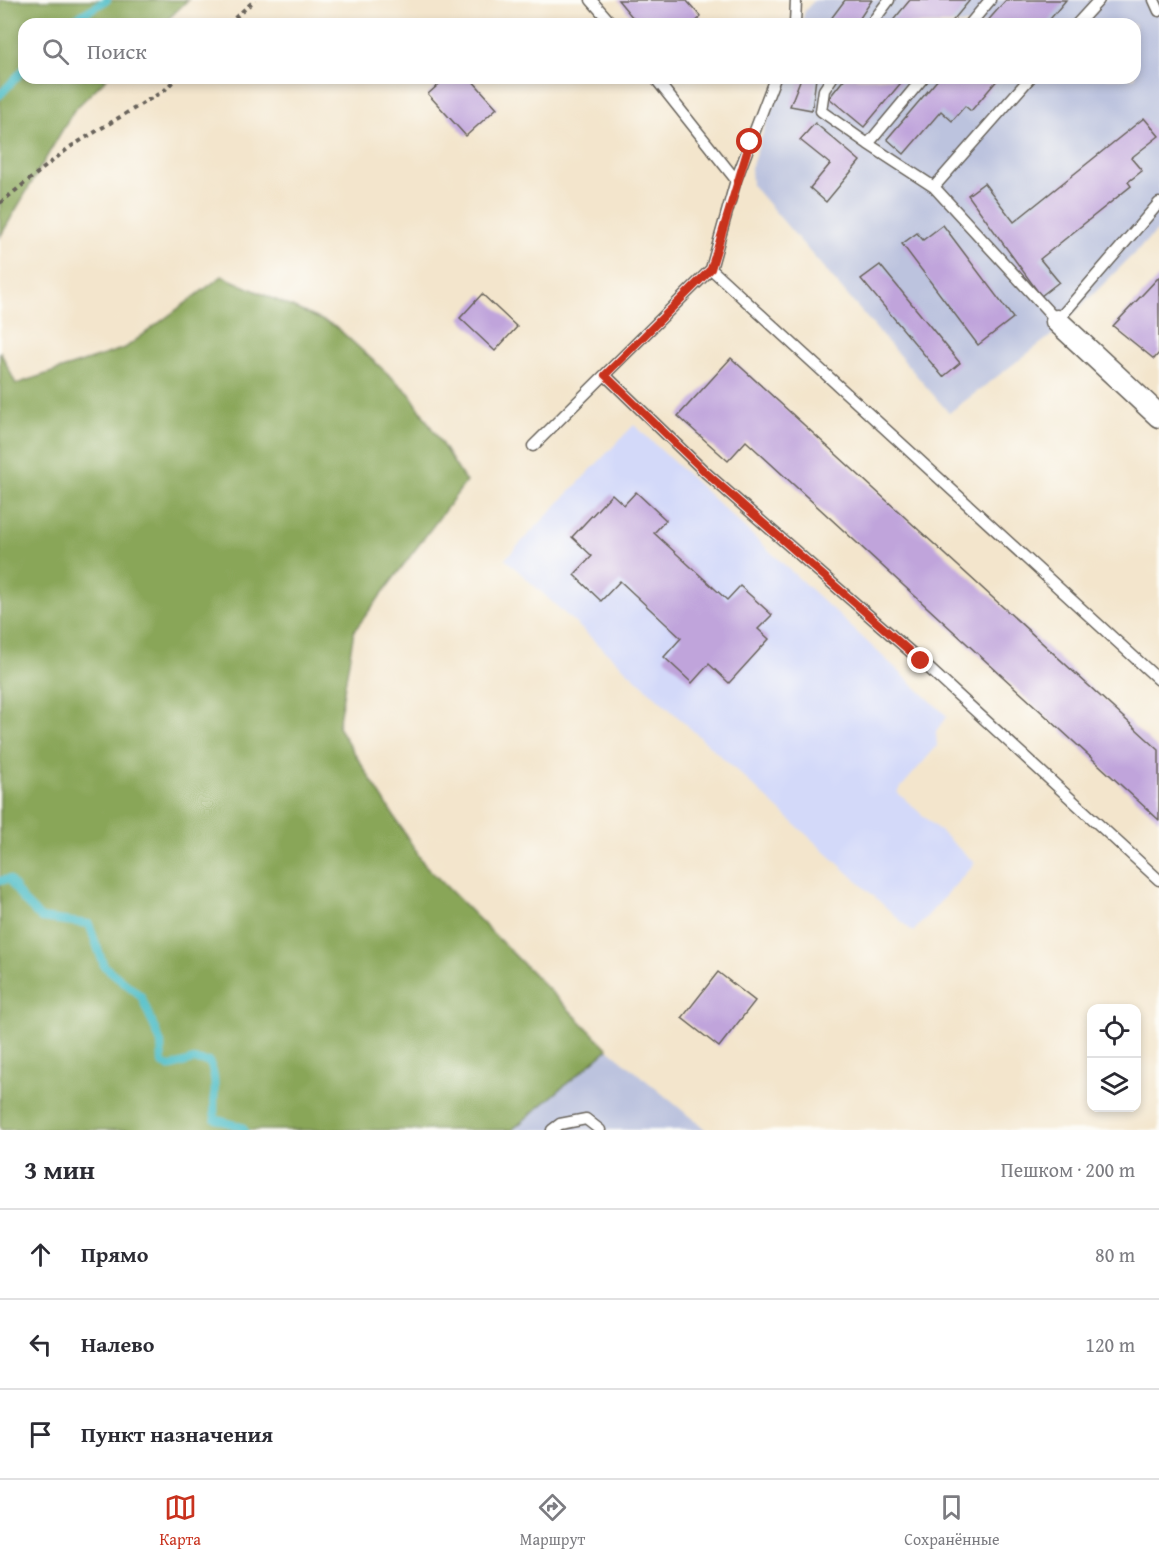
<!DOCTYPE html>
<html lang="ru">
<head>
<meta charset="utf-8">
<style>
	:root { --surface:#fff; --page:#f7f7f7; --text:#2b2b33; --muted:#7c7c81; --line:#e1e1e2; --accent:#c8321e }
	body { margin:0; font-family:"Gentium Book Plus",serif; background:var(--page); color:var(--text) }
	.controls { position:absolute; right:18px; bottom:18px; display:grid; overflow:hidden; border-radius:12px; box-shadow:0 3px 9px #0003 }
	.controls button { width:54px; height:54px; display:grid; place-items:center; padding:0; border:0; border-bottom:2px solid var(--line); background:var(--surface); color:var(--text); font:30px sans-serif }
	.stop { position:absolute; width:18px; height:18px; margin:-14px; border:4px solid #c8321e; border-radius:50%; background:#fff }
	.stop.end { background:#c8321e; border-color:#fff; box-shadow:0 2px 6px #0008 }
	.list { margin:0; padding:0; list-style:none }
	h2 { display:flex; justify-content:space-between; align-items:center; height:78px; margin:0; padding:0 24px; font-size:26px }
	h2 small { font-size:20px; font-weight:400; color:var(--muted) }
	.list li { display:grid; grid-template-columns:39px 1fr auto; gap:18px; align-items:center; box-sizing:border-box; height:90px; padding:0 24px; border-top:2px solid var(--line) }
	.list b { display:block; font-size:22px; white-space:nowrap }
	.list em { font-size:20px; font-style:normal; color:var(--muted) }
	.icon { flex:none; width:33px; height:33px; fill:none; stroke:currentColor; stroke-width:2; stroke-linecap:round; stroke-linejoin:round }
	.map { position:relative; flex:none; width:1159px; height:1130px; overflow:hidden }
	.search { position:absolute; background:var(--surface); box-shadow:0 3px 9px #0003; left:18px; right:18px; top:18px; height:66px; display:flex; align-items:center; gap:15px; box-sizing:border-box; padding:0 21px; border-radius:18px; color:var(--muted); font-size:22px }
	.sheet { height:348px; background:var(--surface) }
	nav { display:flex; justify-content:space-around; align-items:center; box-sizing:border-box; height:84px; border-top:2px solid var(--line); background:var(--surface); font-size:16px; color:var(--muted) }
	nav a { display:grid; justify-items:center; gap:3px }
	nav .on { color:var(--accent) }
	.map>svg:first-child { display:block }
</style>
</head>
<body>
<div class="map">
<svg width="1159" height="1130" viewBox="0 0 1159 1130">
	<rect width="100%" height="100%" fill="#fdfcf7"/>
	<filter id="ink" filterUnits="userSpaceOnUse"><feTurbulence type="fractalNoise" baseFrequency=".0167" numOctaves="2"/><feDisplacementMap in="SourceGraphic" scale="12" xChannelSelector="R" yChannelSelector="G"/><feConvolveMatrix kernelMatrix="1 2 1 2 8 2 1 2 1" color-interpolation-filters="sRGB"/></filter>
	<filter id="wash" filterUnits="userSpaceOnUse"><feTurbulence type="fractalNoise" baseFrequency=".008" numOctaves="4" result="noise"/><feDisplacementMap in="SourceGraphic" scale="24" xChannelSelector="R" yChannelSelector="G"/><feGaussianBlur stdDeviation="1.35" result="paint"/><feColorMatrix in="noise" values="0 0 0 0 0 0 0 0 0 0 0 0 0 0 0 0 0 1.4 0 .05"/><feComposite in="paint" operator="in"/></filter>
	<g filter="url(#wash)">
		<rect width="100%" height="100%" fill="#f3e5cc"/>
		<path fill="#d3d9f9" d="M 634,425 L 947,716 L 936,731 L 937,746 L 897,792 L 975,863 L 913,932 L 505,559 Z"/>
		<path fill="#bcc3de" d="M 814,0 L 1159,0 L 1159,229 L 1052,335 L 949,413 L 752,185 L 751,168 L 782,78 L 1135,78 L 1135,24 L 801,24 L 805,11 Z
			M 608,1049 L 706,1130 L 512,1130 Z"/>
		<path fill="#89a659" stroke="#52613a" stroke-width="1.5" d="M 0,0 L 188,0 L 163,24 L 24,24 L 24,78 L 107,78 L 74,110 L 0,237 Z
			M 222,276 L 335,326 L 410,394 L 466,482 L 354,631 L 338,727 L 424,864 L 608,1049 L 512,1130 L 2,1130 L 0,1128 L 0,351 L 16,384 L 125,348 Z"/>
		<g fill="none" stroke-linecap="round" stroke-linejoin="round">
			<path stroke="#50bec7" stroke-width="8" d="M 66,24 L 107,0
				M 0,95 L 24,69
				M 0,881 L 9,879 L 23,900 L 41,918 L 89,924 L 104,966 L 141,996 L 161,1043 L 162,1064 L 170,1067 L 193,1060 L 209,1062 C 219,1079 212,1100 215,1119 L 242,1127 L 244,1130"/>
		</g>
		<g id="blocks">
			<path fill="#c0a4db" d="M 618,0 L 686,0 L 701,17 L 693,24 L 638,24 Z
				M 845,0 L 872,0 L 856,24 L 827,24 Z
				M 910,0 L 970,0 L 950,24 L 890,24 Z
				M 1006,0 L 1066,0 L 1046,24 L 985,24 Z
				M 446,78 L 470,78 L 497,108 L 466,136 L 428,94 Z
				M 801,78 L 816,78 L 812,110 L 790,106 Z
				M 845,78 L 905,78 L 864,127 L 829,98 Z
				M 939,78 L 999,78 L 971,111 L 965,106 L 952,121 L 941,111 L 904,154 L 887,139 Z
				M 1144,118 L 1159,136 L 1131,158 L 1142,171 L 1128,182 L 1131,186 L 1040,259 L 1059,282 L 1041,296 L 968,195 L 984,183 L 1014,222 Z
				M 815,123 L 860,161 L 826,202 L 810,188 L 830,164 L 800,140 Z
				M 943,225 L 1013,318 L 978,345 L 902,244 L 917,233 L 923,240 Z
				M 880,265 L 960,363 L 943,377 L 861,279 Z
				M 1159,277 L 1159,353 L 1154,359 L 1113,326 Z
				M 482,294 L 517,327 L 495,351 L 460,318 Z
				M 731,358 L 1159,750 L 1159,820 L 746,441 L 728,461 L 678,416 Z
				M 636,492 L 666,520 L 654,533 L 727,600 L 740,586 L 772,615 L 758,629 L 769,639 L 729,683 L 709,664 L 692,683 L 664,657 L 681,638 L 620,581 L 601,601 L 574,575 L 592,556 L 572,537 L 612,494 L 624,505 Z
				M 718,972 L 755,1001 L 719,1047 L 682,1018 Z"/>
		</g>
	</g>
	<g filter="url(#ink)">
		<use href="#blocks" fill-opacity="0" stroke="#67625a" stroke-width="1.5"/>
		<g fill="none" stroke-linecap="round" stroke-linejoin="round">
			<g stroke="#67625a" stroke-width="13">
				<path id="service" d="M 591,0 L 612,24
					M 1154,0 L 1159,11
					M 795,24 L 796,0
					M 871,24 L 889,0
					M 970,24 L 990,0
					M 1077,24 L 1099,0
					M 655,78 L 736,180
					M 832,78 L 824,90 L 821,111 L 868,144 L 923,78
					M 868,144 L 934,187 L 1030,78
					M 934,187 L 1057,321 L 1159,203
					M 711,269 L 1159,680
					M 605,375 L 705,472 L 921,661 L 1159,880
					M 533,446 L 711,269 L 736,180 L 775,78
					M 552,1130 L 560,1124 L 586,1119 L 600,1130"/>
			</g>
			<g stroke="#67625a" stroke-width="25">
				<path id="minor" d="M 1057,321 L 1159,416"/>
			</g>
			<path stroke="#67625a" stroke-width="4" stroke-dasharray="4.5 4.5" stroke-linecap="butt" d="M 228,24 L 255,0
				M 0,203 L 70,147 L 165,90 L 176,78"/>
			<use href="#service" stroke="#fff" stroke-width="10"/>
			<use href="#minor" stroke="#fff" stroke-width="22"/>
		</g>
	</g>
	<g fill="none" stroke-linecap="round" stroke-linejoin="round" filter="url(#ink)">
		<path stroke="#c8321e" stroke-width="8" d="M 750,142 L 711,269 L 605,375 L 705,472 L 921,661"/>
	</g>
</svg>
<div class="controls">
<button><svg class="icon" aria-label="locate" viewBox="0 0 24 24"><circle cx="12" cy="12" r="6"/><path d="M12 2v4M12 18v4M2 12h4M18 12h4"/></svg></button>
<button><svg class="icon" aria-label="layers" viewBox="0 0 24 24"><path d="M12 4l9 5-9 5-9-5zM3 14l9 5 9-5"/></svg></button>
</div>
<div class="stop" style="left:750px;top:142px"></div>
<div class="stop end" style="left:921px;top:661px"></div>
<div class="search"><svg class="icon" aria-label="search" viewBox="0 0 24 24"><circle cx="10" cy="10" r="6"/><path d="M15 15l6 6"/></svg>Поиск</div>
</div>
<section class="sheet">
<h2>3 мин<small>Пешком · 200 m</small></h2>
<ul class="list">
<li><svg class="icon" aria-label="ahead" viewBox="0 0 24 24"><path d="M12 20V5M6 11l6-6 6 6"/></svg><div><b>Прямо</b></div><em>80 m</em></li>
<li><svg class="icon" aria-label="left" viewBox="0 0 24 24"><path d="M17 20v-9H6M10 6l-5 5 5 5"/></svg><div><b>Налево</b></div><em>120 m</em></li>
<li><svg class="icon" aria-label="arrive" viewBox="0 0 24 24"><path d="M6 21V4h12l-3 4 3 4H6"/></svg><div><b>Пункт назначения</b></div></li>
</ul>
</section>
<nav>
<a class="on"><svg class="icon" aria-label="map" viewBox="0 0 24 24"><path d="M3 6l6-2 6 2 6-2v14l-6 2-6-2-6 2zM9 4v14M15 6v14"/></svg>Карта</a>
<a><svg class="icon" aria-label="directions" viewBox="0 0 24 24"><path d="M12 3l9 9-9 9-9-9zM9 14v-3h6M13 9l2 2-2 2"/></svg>Маршрут</a>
<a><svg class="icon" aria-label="saved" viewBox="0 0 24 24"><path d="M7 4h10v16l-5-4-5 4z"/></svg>Сохранённые</a>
</nav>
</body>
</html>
